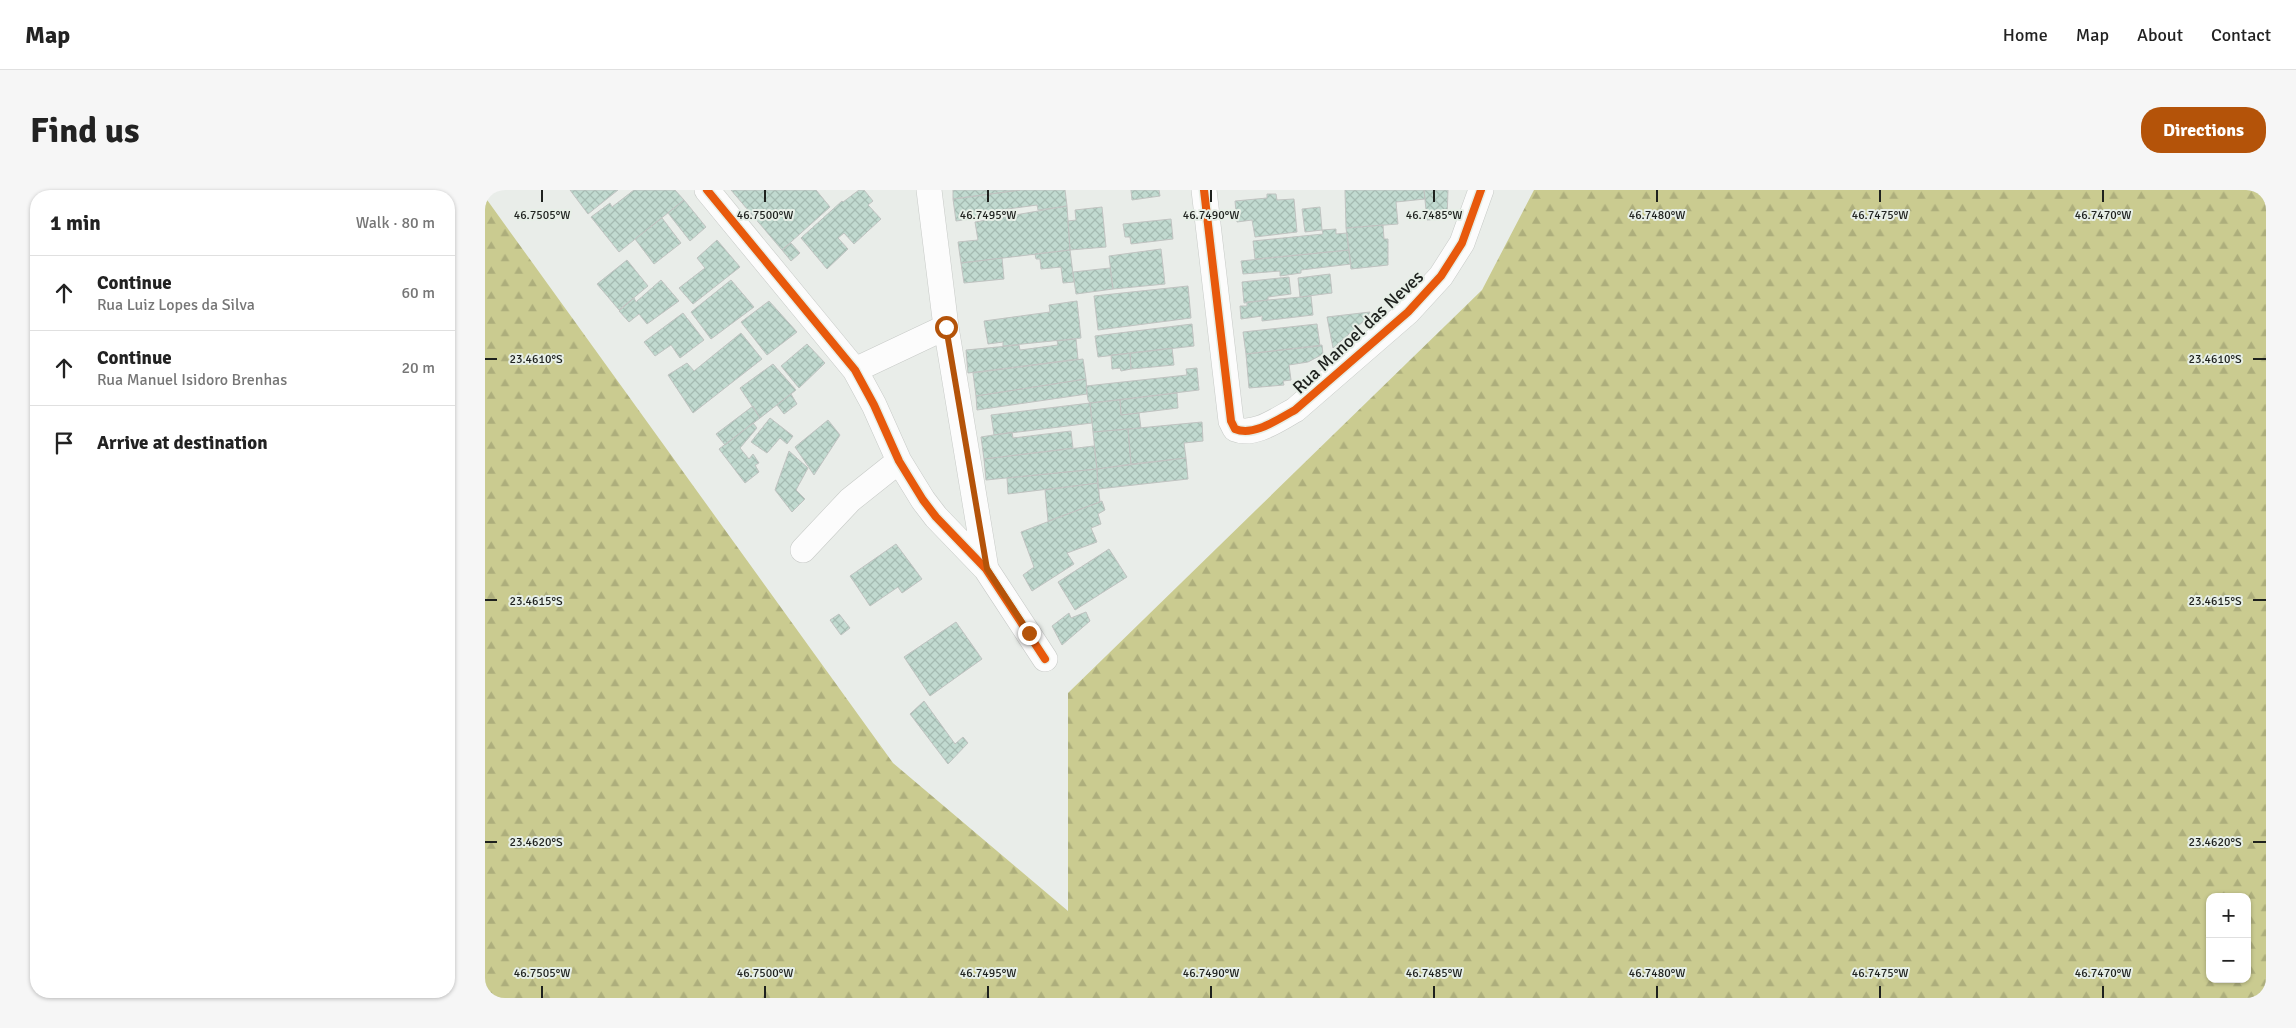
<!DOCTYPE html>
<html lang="en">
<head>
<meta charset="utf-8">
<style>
	:root { --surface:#fff; --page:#f6f6f6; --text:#222; --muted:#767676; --line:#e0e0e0; --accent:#b45309 }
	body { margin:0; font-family:Signika,sans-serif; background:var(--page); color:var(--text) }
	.controls { position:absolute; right:15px; bottom:15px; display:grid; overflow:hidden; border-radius:10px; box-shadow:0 1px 4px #0004 }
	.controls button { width:45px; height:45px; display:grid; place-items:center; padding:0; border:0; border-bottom:1px solid var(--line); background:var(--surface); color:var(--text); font:25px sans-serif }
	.stop { position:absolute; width:15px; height:15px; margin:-11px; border:4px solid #b45309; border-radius:50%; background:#fff }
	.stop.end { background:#b45309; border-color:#fff; box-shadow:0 1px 5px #0008 }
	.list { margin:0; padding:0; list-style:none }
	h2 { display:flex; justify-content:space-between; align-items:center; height:65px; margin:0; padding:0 20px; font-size:21px }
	h2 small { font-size:16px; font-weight:400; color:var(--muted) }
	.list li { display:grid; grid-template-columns:32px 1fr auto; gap:15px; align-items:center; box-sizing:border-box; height:75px; padding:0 20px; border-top:1px solid var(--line) }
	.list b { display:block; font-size:19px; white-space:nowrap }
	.list p { margin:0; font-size:16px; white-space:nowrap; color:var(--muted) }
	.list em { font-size:16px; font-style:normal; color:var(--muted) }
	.icon { flex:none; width:28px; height:28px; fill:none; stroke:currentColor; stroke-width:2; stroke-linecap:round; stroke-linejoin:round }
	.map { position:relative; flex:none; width:1781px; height:808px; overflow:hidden; border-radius:20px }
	header { display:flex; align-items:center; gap:30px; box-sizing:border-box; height:70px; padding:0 25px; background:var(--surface); border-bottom:1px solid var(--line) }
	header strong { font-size:24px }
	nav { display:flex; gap:28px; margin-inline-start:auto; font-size:18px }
	.intro { display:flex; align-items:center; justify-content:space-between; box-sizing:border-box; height:120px; padding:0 30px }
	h1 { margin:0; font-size:35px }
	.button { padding:12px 22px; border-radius:20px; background:var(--accent); color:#fff; font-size:18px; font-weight:700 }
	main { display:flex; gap:30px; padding:0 30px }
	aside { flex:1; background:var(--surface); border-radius:20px; box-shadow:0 1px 4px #0004 }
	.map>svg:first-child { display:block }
</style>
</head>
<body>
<header>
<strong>Map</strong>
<nav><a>Home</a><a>Map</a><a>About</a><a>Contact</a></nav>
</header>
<div class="intro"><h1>Find us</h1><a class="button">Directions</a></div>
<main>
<aside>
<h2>1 min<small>Walk · 80 m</small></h2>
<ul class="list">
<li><svg class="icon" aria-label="ahead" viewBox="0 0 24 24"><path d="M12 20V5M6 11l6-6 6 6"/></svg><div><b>Continue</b><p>Rua Luiz Lopes da Silva</p></div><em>60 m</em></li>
<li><svg class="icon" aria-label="ahead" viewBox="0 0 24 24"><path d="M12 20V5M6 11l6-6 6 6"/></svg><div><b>Continue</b><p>Rua Manuel Isidoro Brenhas</p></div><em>20 m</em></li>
<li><svg class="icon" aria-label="arrive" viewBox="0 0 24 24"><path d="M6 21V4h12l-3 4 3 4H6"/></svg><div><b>Arrive at destination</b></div></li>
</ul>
</aside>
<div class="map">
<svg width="1781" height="808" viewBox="0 0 1781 808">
	<defs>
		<pattern id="forest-firs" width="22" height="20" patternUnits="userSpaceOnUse" patternTransform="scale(1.25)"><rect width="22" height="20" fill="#cacb90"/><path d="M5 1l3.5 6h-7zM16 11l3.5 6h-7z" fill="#adae7c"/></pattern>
		<pattern id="building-cross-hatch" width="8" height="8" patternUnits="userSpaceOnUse" patternTransform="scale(1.25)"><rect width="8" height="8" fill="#c1dad0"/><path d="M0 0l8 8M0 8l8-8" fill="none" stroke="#a5bbb2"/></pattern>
	</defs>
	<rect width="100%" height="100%" fill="#e9ede9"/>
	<path fill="url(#forest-firs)" fill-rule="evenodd" d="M 1049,0 L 1781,0 L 1781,808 L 0,808 L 0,7 L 408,573 L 583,721 L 583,503 L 997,100 ZM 1725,707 L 1762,707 L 1762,789 L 1725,789 Z"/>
	<path fill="url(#building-cross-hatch)" stroke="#c0c3c1" d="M 85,0 L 133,0 L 103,24 Z
		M 149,0 L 190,0 L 199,10 L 134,62 L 106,27 L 125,13 L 127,17 Z
		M 246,0 L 331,0 L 345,17 L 297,60 Z
		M 374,0 L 379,0 L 388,11 L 383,15 L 396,29 L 369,54 L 359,43 L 353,48 L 363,59 L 342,79 L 316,48 L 357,11 L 358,12 Z
		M 468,0 L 535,0 L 468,9 Z
		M 535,0 L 580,0 L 582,16 L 553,20 L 552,15 L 501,22 L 501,27 L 471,31 L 468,9 Z
		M 646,0 L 674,0 L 675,6 L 647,10 Z
		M 860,0 L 939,0 L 940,9 L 911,12 L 913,34 L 861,38 Z
		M 939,0 L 963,0 L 962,29 L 942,30 Z
		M 782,4 L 791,4 L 792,10 L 809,9 L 812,42 L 770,47 L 767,30 L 752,32 L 750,11 L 782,8 Z
		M 199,10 L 221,37 L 205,51 L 183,23 Z
		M 582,16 L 585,60 L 476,73 L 473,52 L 493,50 L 490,32 Z
		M 617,17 L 621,57 L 585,60 L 583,31 L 591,30 L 590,20 Z
		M 835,17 L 837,40 L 820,42 L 817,19 Z
		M 177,28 L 196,53 L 169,74 L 150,49 Z
		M 686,29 L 688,49 L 646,54 L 645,47 L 640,47 L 638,34 Z
		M 898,35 L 899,49 L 903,49 L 903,75 L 866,79 L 861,38 Z
		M 851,39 L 851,44 L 862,43 L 864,60 L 770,69 L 768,51 L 838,44 L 837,40 Z
		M 232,50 L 255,77 L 208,114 L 194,98 L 220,78 L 212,68 Z
		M 306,53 L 315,63 L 306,71 L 297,60 Z
		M 676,59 L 680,94 L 628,99 L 624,66 Z
		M 585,60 L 589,92 L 578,93 L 576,77 L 556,79 L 555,69 L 551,69 L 550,64 Z
		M 864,60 L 866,74 L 816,80 L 816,83 L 795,86 L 795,81 L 758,84 L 756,71 Z
		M 517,68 L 519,89 L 479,93 L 476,73 Z
		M 142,70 L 163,96 L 134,120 L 112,94 Z
		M 625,78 L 628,99 L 591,104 L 588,82 Z
		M 845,84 L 847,103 L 815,107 L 813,88 Z
		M 804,87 L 806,104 L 783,107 L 783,110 L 759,113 L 757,92 Z
		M 176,90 L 194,111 L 162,134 L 154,124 L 144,132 L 134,121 L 149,108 L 151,112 Z
		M 246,90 L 269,117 L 226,149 L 206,122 Z
		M 703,96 L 706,128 L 613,140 L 609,106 Z
		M 826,106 L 828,125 L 777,131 L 777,126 L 756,129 L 755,116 L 762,116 L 762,112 Z
		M 284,111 L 312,142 L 282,165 L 256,132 Z
		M 592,111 L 596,148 L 518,156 L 518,152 L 503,154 L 499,131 L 565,122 L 564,115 Z
		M 885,122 L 881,129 L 848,158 L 842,127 Z
		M 198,123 L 219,150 L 195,168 L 186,155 L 170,166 L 159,152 Z
		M 707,134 L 709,156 L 613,167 L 610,146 Z
		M 832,134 L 835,156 L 761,164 L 758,142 Z
		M 256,143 L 277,169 L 208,223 L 183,185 L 202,173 L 209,181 Z
		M 591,149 L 593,169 L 483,183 L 481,160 L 534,155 L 535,160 L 573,155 L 572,151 Z
		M 322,154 L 340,173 L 314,198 L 296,176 Z
		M 837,155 L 838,164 L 823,172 L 804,175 L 806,190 L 798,191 L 799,195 L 764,198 L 761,164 Z
		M 687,158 L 689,175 L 646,179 L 645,163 Z
		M 645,163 L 646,179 L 636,181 L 635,178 L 627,179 L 626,165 Z
		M 598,169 L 601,189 L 491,206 L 488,183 Z
		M 288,174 L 311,200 L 275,228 L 255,198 Z
		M 712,178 L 714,200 L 605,213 L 603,210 L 601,196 L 702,185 L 701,179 Z
		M 601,189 L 602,204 L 492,220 L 491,206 Z
		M 692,203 L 693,218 L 636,225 L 635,210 Z
		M 306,204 L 312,214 L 299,224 L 292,215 Z
		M 635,210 L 636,225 L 654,223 L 656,238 L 608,242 L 605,213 Z
		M 605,213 L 607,233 L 509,245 L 506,225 Z
		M 268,216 L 275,228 L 240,255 L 231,244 Z
		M 285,228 L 308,246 L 302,254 L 295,248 L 282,263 L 266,252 Z
		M 343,230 L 355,245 L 329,285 L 310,257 Z
		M 717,232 L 718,251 L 699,253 L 701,268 L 646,274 L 643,239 Z
		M 268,233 L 272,238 L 255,258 L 264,269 L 268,264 L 274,273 L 270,275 L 274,282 L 260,293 L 234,259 Z
		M 643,239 L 646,274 L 612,279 L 608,242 Z
		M 586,241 L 588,258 L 499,269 L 496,247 L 527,242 L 528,248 Z
		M 609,256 L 612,279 L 501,290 L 499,269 Z
		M 304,261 L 323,278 L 311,300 L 320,309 L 307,322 L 290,300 Z
		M 701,268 L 703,289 L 613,299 L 612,279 Z
		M 612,279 L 613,293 L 523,304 L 522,288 Z
		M 613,293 L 615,312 L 563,331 L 560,300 Z
		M 617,311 L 620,320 L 613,324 L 616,334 L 606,338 L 612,352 L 582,363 L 589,374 L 547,401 L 538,385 L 549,377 L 536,342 Z
		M 411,354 L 437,389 L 417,403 L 413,397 L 385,416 L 365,386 Z
		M 624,359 L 642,387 L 590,420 L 573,392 Z
		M 601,422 L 605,431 L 577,455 L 567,436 L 584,423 L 586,428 Z
		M 354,424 L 365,438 L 356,445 L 345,430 Z
		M 471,432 L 497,469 L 445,506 L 419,467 Z
		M 439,511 L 470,554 L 478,547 L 483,553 L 463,574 L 425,524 Z"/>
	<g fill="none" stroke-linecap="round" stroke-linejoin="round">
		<g stroke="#c7cac7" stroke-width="26">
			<path id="minor" d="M 222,0 L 370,180 L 389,215 L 414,271 L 438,310 L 451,327 L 501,379 L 560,469
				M 444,0 L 461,137 L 501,379
				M 719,0 L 746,231 L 750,239 C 769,247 793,229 810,220 L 923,122 L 956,86 L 977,53 L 996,0
				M 370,180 L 461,137
				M 318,360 L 365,310 L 414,271"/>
		</g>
		<use href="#minor" stroke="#fcfcfc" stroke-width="25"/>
		<g stroke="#e7efe7" stroke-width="11">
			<path id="cycleway" d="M 222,0 L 370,180 L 389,215 L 414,271 L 438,310 L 451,327 L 501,379 L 560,469
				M 719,0 L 746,231 L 750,239 C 769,247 793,229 810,220 L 923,122 L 956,86 L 977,53 L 996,0"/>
		</g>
		<use href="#cycleway" stroke="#e8590c" stroke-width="8"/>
	</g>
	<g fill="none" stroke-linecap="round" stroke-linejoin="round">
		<path stroke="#b45309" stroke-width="6" d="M 461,137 L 502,379 L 544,443"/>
	</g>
	<path fill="none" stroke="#1e211e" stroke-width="2" d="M 57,0 L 57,12M 280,0 L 280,12M 503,0 L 503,12M 726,0 L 726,12M 949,0 L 949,12M 1172,0 L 1172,12M 1395,0 L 1395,12M 1618,0 L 1618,12M 0,169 L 12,169M 1768,169 L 1781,169M 0,410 L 12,410M 1768,410 L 1781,410M 0,652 L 12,652M 1768,652 L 1781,652M 57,796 L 57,808M 280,796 L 280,808M 503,796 L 503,808M 726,796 L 726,808M 949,796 L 949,808M 1172,796 L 1172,808M 1395,796 L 1395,808M 1618,796 L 1618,808"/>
	<g text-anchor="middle" stroke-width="4" stroke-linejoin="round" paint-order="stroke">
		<g font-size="18" fill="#1e211e" stroke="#e7efe7">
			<text transform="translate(873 142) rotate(-43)" y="6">Rua Manoel das Neves</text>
		</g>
	</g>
	<g font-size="12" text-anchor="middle" fill="#1e211e" stroke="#e7efe7" stroke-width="4" stroke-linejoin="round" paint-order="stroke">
		<text x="57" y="29">46.7505°W</text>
		<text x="280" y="29">46.7500°W</text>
		<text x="503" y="29">46.7495°W</text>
		<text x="726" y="29">46.7490°W</text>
		<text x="949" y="29">46.7485°W</text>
		<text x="1172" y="29">46.7480°W</text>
		<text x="1395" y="29">46.7475°W</text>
		<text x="1618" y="29">46.7470°W</text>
		<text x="51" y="173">23.4610°S</text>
		<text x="1730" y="173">23.4610°S</text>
		<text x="51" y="415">23.4615°S</text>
		<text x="1730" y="415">23.4615°S</text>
		<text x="51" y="656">23.4620°S</text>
		<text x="1730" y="656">23.4620°S</text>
		<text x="57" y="787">46.7505°W</text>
		<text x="280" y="787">46.7500°W</text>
		<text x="503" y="787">46.7495°W</text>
		<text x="726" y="787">46.7490°W</text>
		<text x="949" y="787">46.7485°W</text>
		<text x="1172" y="787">46.7480°W</text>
		<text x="1395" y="787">46.7475°W</text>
		<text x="1618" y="787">46.7470°W</text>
	</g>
</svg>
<div class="controls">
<button>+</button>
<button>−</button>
</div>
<div class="stop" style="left:461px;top:137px"></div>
<div class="stop end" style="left:544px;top:443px"></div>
</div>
</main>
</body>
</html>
